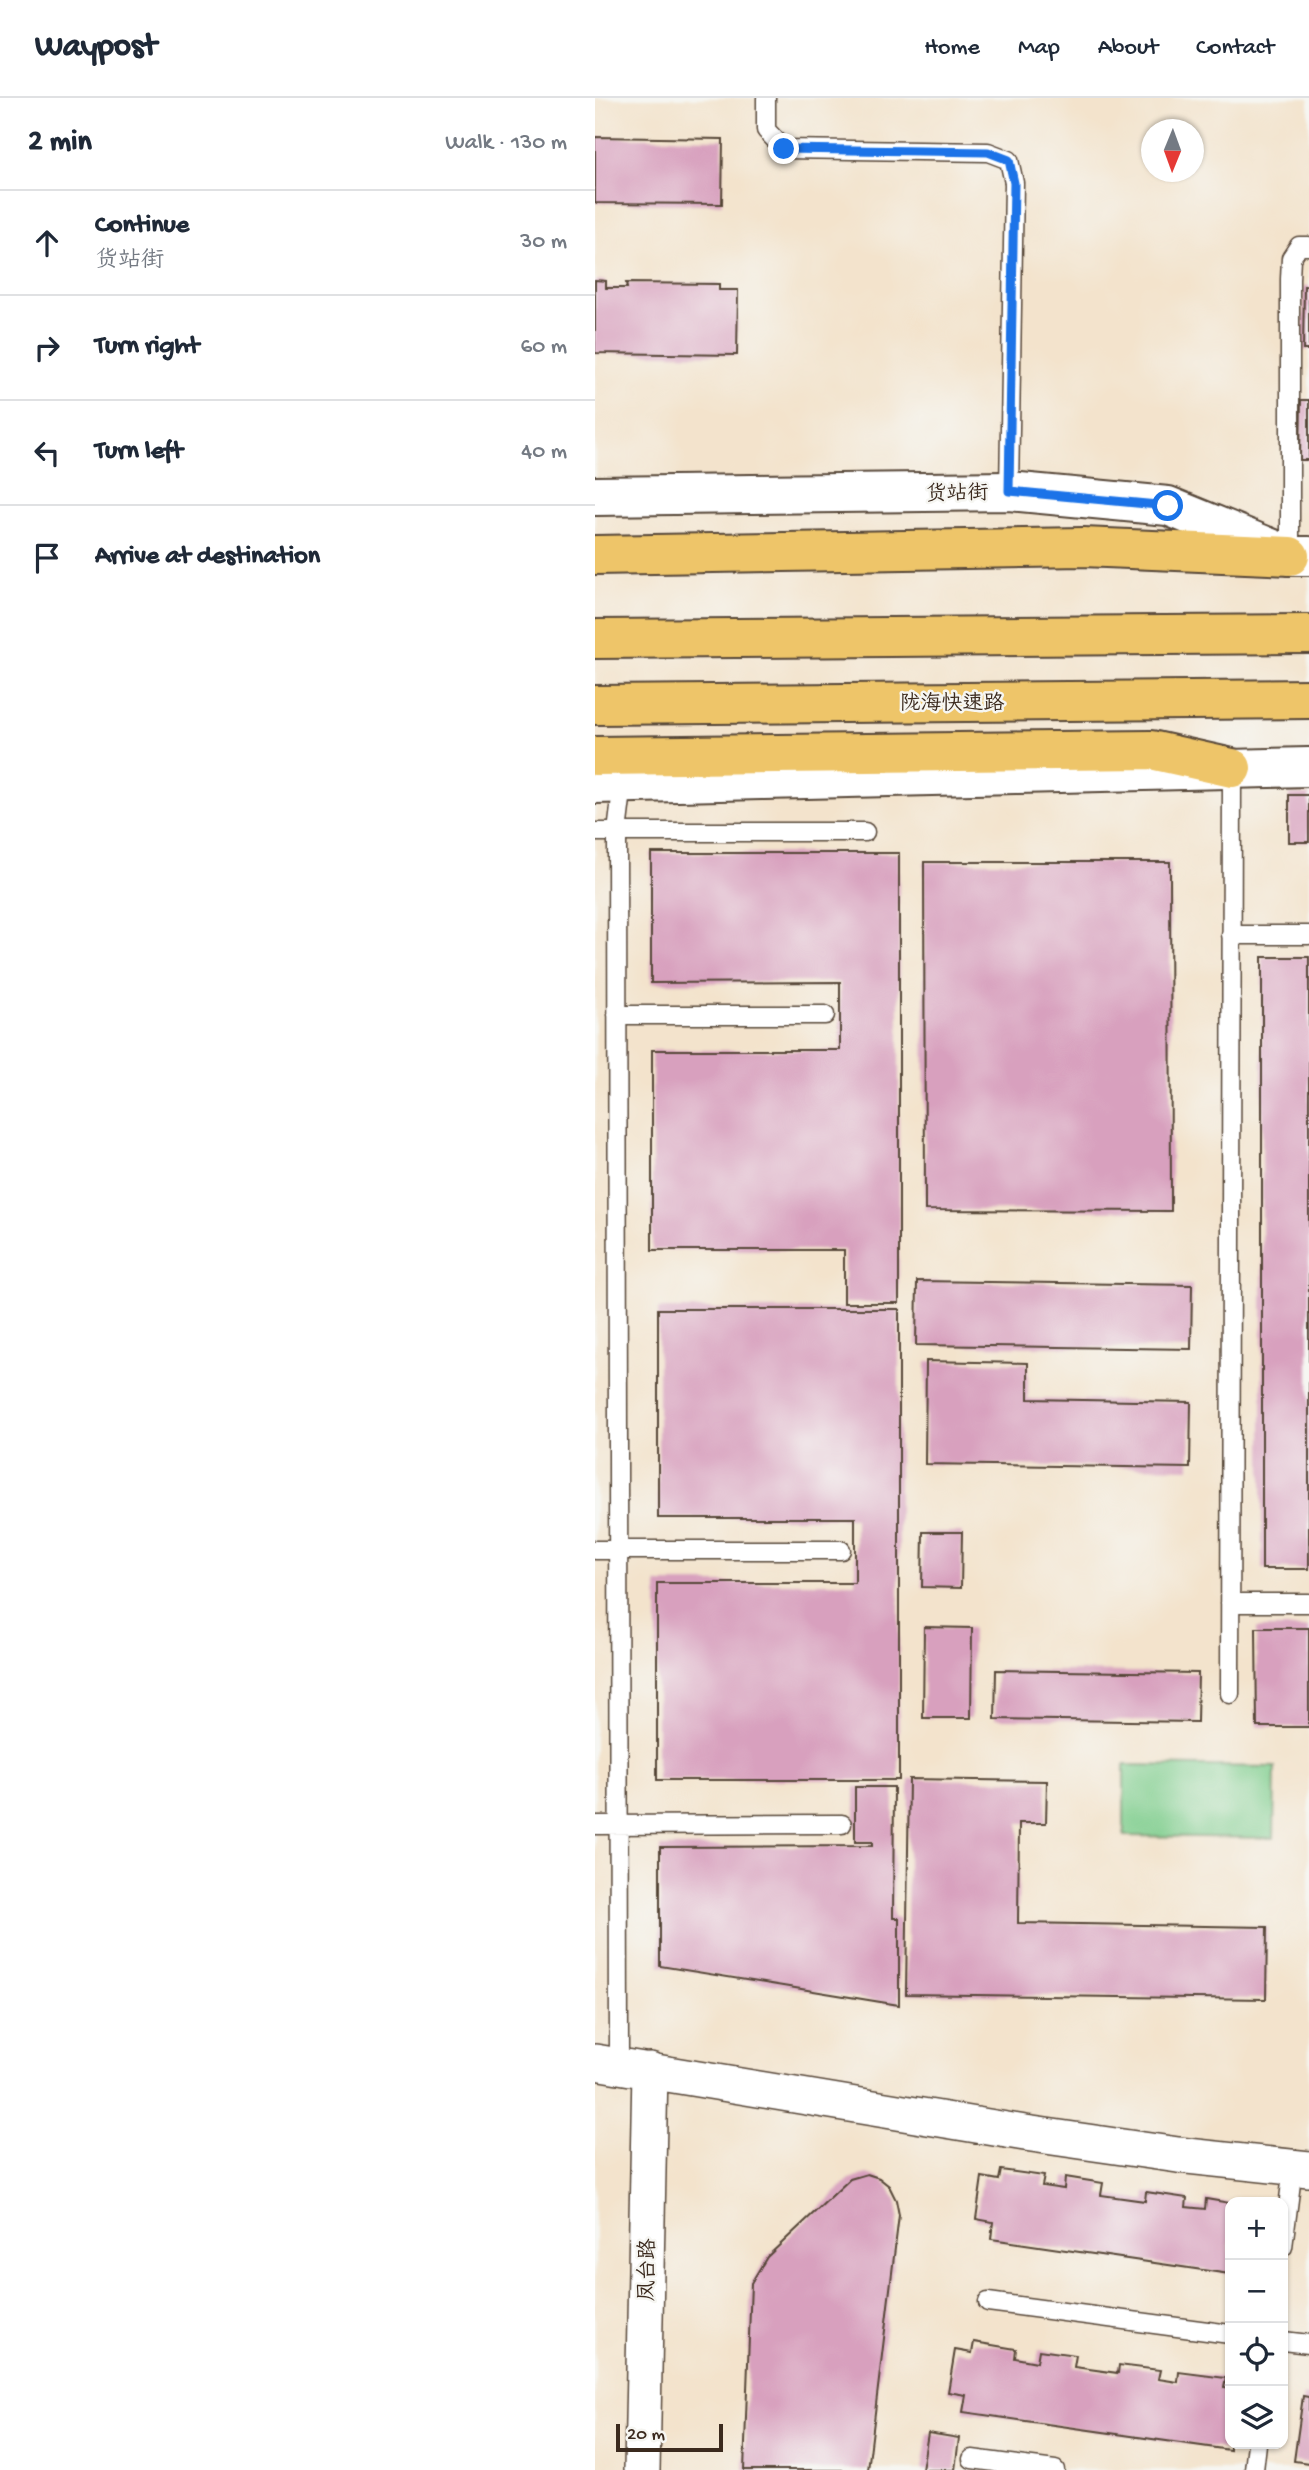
<!DOCTYPE html>
<html lang="en">
<head>
<meta charset="utf-8">
<style>
	:root { --surface:#fff; --page:#f6f6f7; --text:#1f2937; --muted:#747a83; --line:#e0e1e3 }
	body { margin:0; font-family:"Gochi Hand","LXGW WenKai TC",sans-serif; background:var(--page); color:var(--text) }
	.controls { position:absolute; right:21px; bottom:21px; display:grid; overflow:hidden; border-radius:14px; box-shadow:0 2px 5px #0004 }
	.controls button { width:63px; height:63px; display:grid; place-items:center; padding:0; border:0; border-bottom:2px solid var(--line); background:var(--surface); color:var(--text); font:35px sans-serif }
	.compass { position:absolute; left:546px; top:21px; width:63px; height:63px; border-radius:50%; background:var(--surface); box-shadow:0 2px 5px #0004; rotate:181deg }
	.scale { position:absolute; left:21px; bottom:18px; width:107px; box-sizing:border-box; padding-left:7px; border:4px solid #3b2a1e; border-top:0; font-size:19px; line-height:24px; white-space:nowrap; color:#3b2a1e; -webkit-text-stroke:5px #f6f6f2; paint-order:stroke }
	.stop { position:absolute; width:21px; height:21px; margin:-16px; border:5px solid #1a73e8; border-radius:50%; background:#fff }
	.stop.end { background:#1a73e8; border-color:#fff; box-shadow:0 2px 7px #0008 }
	.list { margin:0; padding:0; list-style:none }
	h2 { display:flex; justify-content:space-between; align-items:center; height:91px; margin:0; padding:0 28px; font-size:30px }
	h2 small { font-size:23px; font-weight:400; color:var(--muted) }
	.list li { display:grid; grid-template-columns:46px 1fr auto; gap:21px; align-items:center; box-sizing:border-box; height:105px; padding:0 28px; border-top:2px solid var(--line) }
	.list b { display:block; font-size:26px; white-space:nowrap }
	.list p { margin:0; font-size:23px; white-space:nowrap; color:var(--muted) }
	.list em { font-size:23px; font-style:normal; color:var(--muted) }
	.icon { flex:none; width:38px; height:38px; fill:none; stroke:currentColor; stroke-width:2; stroke-linecap:round; stroke-linejoin:round }
	.map { position:relative; flex:none; width:714px; height:2372px; overflow:hidden }
	header { display:flex; align-items:center; gap:42px; box-sizing:border-box; height:98px; padding:0 35px; background:var(--surface); border-bottom:2px solid var(--line) }
	header strong { font-size:33px }
	nav { display:flex; gap:38px; margin-inline-start:auto; font-size:24px }
	main { display:flex }
	aside { flex:1; background:var(--surface) }
	.map>svg:first-child { display:block }
</style>
</head>
<body>
<header>
<strong>Waypost</strong>
<nav><a>Home</a><a>Map</a><a>About</a><a>Contact</a></nav>
</header>
<main>
<aside>
<h2>2 min<small>Walk · 130 m</small></h2>
<ul class="list">
<li><svg class="icon" aria-label="ahead" viewBox="0 0 24 24"><path d="M12 20V5M6 11l6-6 6 6"/></svg><div><b>Continue</b><p>货站街</p></div><em>30 m</em></li>
<li><svg class="icon" aria-label="right" viewBox="0 0 24 24"><path d="M7 20v-9h11M14 6l5 5-5 5"/></svg><div><b>Turn right</b></div><em>60 m</em></li>
<li><svg class="icon" aria-label="left" viewBox="0 0 24 24"><path d="M17 20v-9H6M10 6l-5 5 5 5"/></svg><div><b>Turn left</b></div><em>40 m</em></li>
<li><svg class="icon" aria-label="arrive" viewBox="0 0 24 24"><path d="M6 21V4h12l-3 4 3 4H6"/></svg><div><b>Arrive at destination</b></div></li>
</ul>
</aside>
<div class="map">
<svg width="714" height="2372" viewBox="0 0 714 2372">
	<rect width="100%" height="100%" fill="#f6f6f2"/>
	<filter id="ink" filterUnits="userSpaceOnUse"><feTurbulence type="fractalNoise" baseFrequency=".0143" numOctaves="2"/><feDisplacementMap in="SourceGraphic" scale="14" xChannelSelector="R" yChannelSelector="G"/><feConvolveMatrix kernelMatrix="1 2 1 2 8 2 1 2 1" color-interpolation-filters="sRGB"/></filter>
	<filter id="wash" filterUnits="userSpaceOnUse"><feTurbulence type="fractalNoise" baseFrequency=".00686" numOctaves="4" result="noise"/><feDisplacementMap in="SourceGraphic" scale="28" xChannelSelector="R" yChannelSelector="G"/><feGaussianBlur stdDeviation="1.57" result="paint"/><feColorMatrix in="noise" values="0 0 0 0 0 0 0 0 0 0 0 0 0 0 0 0 0 1.4 0 .05"/><feComposite in="paint" operator="in"/></filter>
	<g filter="url(#wash)">
		<rect width="100%" height="100%" fill="#f3e3cc"/>
		<path fill="#80ce8e" stroke="#5e7c56" stroke-width="2" d="M 529,1667 L 680,1669 L 679,1740 L 529,1738 Z"/>
		<g id="blocks">
			<path fill="#d8a0be" d="M 0,39 L 128,41 L 127,106 L 0,105 Z
				M 0,182 L 11,183 L 11,190 L 32,190 L 31,185 L 124,186 L 124,192 L 143,192 L 142,257 L 0,255 Z
				M 709,188 L 714,188 L 714,252 L 708,252 Z
				M 706,302 L 714,302 L 714,362 L 705,362 Z
				M 694,697 L 714,697 L 714,744 L 694,744 Z
				M 56,755 L 304,755 L 304,1205 L 249,1205 L 249,1152 L 57,1152 L 57,952 L 245,952 L 245,884 L 56,885 Z
				M 329,764 L 575,764 L 576,1113 L 330,1112 Z
				M 667,859 L 714,859 L 714,1471 L 667,1471 Z
				M 322,1183 L 597,1187 L 596,1251 L 321,1247 Z
				M 63,1211 L 304,1211 L 304,1682 L 62,1682 L 62,1485 L 260,1485 L 260,1420 L 63,1420 Z
				M 331,1263 L 433,1265 L 433,1301 L 596,1304 L 595,1370 L 330,1366 Z
				M 328,1434 L 367,1434 L 366,1490 L 327,1489 Z
				M 329,1529 L 377,1530 L 376,1620 L 328,1620 Z
				M 661,1530 L 714,1530 L 714,1629 L 662,1629 Z
				M 401,1572 L 603,1575 L 602,1624 L 400,1621 Z
				M 314,1681 L 452,1683 L 451,1725 L 424,1725 L 423,1825 L 672,1829 L 671,1901 L 311,1896 Z
				M 260,1689 L 299,1689 L 298,1820 L 304,1820 L 304,1907 L 65,1868 L 65,1749 L 277,1748 L 277,1744 L 260,1744 Z
				M 406,2072 L 449,2078 L 447,2088 L 469,2091 L 470,2079 L 508,2085 L 506,2097 L 550,2103 L 551,2094 L 592,2100 L 591,2109 L 610,2111 L 611,2101 L 635,2105 L 635,2176 L 396,2141 L 398,2124 L 381,2121 L 387,2079 L 404,2082 Z
				M 272,2076 L 284,2080 L 294,2088 L 301,2102 L 304,2117 L 273,2372 L 149,2372 L 156,2185 L 172,2159 L 255,2081 Z
				M 379,2244 L 421,2251 L 420,2260 L 442,2264 L 444,2252 L 481,2257 L 479,2269 L 523,2275 L 524,2267 L 565,2272 L 563,2281 L 583,2284 L 584,2274 L 631,2280 L 629,2290 L 635,2291 L 635,2352 L 368,2314 L 371,2297 L 353,2294 L 360,2252 L 377,2255 Z
				M 708,2298 L 714,2299 L 714,2365 L 699,2363 Z
				M 333,2335 L 364,2340 L 360,2372 L 327,2372 Z"/>
		</g>
	</g>
	<g filter="url(#ink)">
		<use href="#blocks" fill-opacity="0" stroke="#574638" stroke-width="2"/>
		<g fill="none" stroke-linecap="round" stroke-linejoin="round">
			<g stroke="#574638" stroke-width="21">
				<path id="service" d="M 171,0 L 171,32 L 189,51 L 393,54 L 414,62 L 419,85 L 414,393
					M 695,458 L 695,181 L 696,160 L 704,148 L 714,148
					M 0,734 L 270,734
					M 636,837 L 714,837
					M 22,917 L 230,917
					M 0,1452 L 246,1452
					M 635,1505 L 714,1505
					M 635,1596 L 637,670
					M 0,1727 L 247,1726
					M 24,1967 L 22,734 L 28,685
					M 688,2149 L 698,2069
					M 393,2204 L 635,2236
					M 688,2243 L 714,2246
					M 377,2361 L 460,2372
					M 659,2372 L 662,2346"/>
			</g>
			<g stroke="#574638" stroke-width="38">
				<path id="minor" d="M 0,1964 L 430,2035 L 583,2057 L 714,2071
					M 47,2372 L 55,1972"/>
			</g>
			<g stroke="#574638" stroke-width="42">
				<path id="tertiary" d="M 0,398 L 414,393 L 573,408 L 695,458 L 714,458
					M 0,686 L 714,669"/>
			</g>
			<g stroke="#574638" stroke-width="42">
				<path id="trunk" d="M 0,457 L 488,449 L 695,458
					M 0,541 L 714,536
					M 0,607 L 714,601
					M 0,658 L 556,652 L 637,670"/>
			</g>
			<use href="#service" stroke="#fff" stroke-width="18"/>
			<use href="#minor" stroke="#fff" stroke-width="35"/>
			<use href="#tertiary" stroke="#fff" stroke-width="38"/>
			<use href="#trunk" stroke="#eec569" stroke-width="38"/>
		</g>
	</g>
	<g fill="none" stroke-linecap="round" stroke-linejoin="round" filter="url(#ink)">
		<path stroke="#1a73e8" stroke-width="9" d="M 189,51 L 393,54 L 414,62 L 419,85 L 414,393 L 573,408"/>
	</g>
	<g text-anchor="middle" stroke-width="5" stroke-linejoin="round" paint-order="stroke">
		<g font-size="21" fill="#3b2a1e" stroke="#f6f6f2">
			<text transform="translate(362 394) rotate(-1)" y="7">货站街</text>
			<text x="357" y="611">陇海快速路</text>
			<text transform="translate(51 2172) rotate(-89)" y="7">凤台路</text>
		</g>
	</g>
</svg>
<div class="controls">
<button>+</button>
<button>−</button>
<button><svg class="icon" aria-label="locate" viewBox="0 0 24 24"><circle cx="12" cy="12" r="6"/><path d="M12 2v4M12 18v4M2 12h4M18 12h4"/></svg></button>
<button><svg class="icon" aria-label="layers" viewBox="0 0 24 24"><path d="M12 4l9 5-9 5-9-5zM3 14l9 5 9-5"/></svg></button>
</div>
<svg class="compass" viewBox="-18 -18 36 36"><path d="M0-13l5 13h-10z" fill="#e53935"/><path d="M0 13l5-13h-10z" fill="#747a83"/></svg>
<div class="scale">20 m</div>
<div class="stop" style="left:573px;top:408px"></div>
<div class="stop end" style="left:189px;top:51px"></div>
</div>
</main>
</body>
</html>
